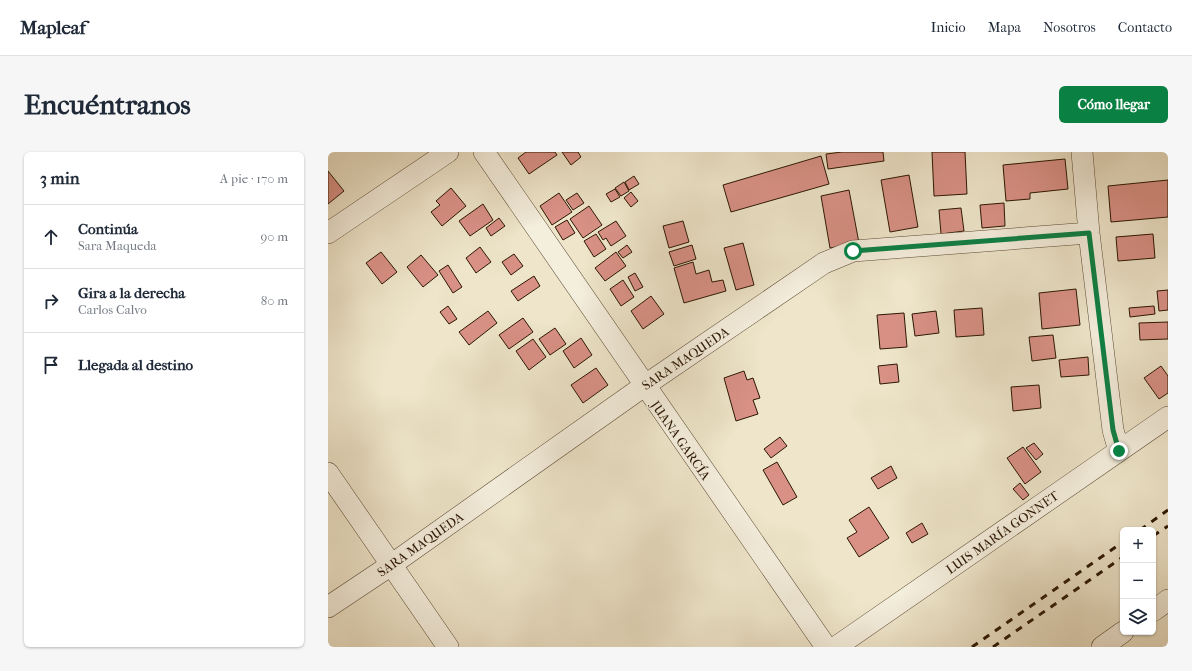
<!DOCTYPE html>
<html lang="es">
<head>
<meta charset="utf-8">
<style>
	:root { --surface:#fff; --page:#f6f6f7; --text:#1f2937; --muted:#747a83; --line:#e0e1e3; --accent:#0b8043 }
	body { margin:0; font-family:"IM FELL French Canon",serif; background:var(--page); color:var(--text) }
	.controls { position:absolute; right:12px; bottom:12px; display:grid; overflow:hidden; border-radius:6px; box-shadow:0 1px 3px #0004 }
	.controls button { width:36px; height:36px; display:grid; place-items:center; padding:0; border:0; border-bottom:1px solid var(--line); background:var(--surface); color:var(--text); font:20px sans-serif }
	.stop { position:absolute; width:12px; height:12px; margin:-9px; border:3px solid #0b8043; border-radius:50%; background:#fff }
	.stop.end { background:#0b8043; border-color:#fff; box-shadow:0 1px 4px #0008 }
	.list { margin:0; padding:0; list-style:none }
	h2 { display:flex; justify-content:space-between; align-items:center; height:52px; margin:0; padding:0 16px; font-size:17px }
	h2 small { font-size:13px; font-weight:400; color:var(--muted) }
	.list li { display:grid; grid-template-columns:26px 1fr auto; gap:12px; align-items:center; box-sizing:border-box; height:64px; padding:0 16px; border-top:1px solid var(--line) }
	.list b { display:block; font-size:15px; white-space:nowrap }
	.list p { margin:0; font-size:13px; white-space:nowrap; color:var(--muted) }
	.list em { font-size:13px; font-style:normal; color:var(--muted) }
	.icon { flex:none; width:22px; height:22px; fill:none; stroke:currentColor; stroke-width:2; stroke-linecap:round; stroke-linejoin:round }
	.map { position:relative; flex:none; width:840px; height:495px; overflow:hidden; border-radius:6px }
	header { display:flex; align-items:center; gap:24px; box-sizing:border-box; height:56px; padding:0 20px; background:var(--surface); border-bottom:1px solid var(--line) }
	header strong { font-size:19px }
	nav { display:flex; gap:22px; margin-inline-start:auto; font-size:14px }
	.intro { display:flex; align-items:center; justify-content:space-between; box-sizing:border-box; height:96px; padding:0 24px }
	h1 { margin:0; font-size:28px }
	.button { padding:10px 18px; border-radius:6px; background:var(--accent); color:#fff; font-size:14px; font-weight:700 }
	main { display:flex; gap:24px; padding:0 24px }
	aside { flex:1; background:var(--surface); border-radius:6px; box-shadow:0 1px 3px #0004 }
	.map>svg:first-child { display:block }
</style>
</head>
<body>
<header>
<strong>Mapleaf</strong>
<nav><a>Inicio</a><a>Mapa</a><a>Nosotros</a><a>Contacto</a></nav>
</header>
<div class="intro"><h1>Encuéntranos</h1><a class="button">Cómo llegar</a></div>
<main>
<aside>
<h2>3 min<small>A pie · 170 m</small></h2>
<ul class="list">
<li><svg class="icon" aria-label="ahead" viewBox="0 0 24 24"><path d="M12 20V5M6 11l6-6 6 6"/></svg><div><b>Continúa</b><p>Sara Maqueda</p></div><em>90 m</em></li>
<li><svg class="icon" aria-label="right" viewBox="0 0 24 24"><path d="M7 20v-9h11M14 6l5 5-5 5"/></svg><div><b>Gira a la derecha</b><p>Carlos Calvo</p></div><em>80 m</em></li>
<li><svg class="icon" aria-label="arrive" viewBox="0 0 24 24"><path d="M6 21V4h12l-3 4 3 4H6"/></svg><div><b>Llegada al destino</b></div></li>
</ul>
</aside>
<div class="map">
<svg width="840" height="495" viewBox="0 0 840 495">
	<rect width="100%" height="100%" fill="#eee5ca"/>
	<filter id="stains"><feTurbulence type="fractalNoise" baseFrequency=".005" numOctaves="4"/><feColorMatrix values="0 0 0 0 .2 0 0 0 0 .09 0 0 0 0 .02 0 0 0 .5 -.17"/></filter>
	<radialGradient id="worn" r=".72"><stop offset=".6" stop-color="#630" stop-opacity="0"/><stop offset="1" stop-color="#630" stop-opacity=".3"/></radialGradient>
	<path fill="#d99186" stroke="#2b1602" d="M 198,0 L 227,0 L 229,3 L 201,22 L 190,6 Z
		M 234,0 L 250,0 L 253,5 L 243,13 Z
		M 514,0 L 555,0 L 556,9 L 500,17 L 498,2 Z
		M 604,0 L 637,0 L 639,42 L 606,44 Z
		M 493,4 L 501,32 L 403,60 L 395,33 Z
		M 737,7 L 740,37 L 702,41 L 702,47 L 678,49 L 675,13 Z
		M 0,19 L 16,39 L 0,52 Z
		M 581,23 L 590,75 L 562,80 L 553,28 Z
		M 306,24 L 311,32 L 301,38 L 297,30 Z
		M 840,28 L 840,65 L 783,70 L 780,34 Z
		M 296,30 L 301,39 L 293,44 L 287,36 Z
		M 123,36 L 138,54 L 114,74 L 103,60 L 112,53 L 108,49 Z
		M 287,37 L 292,45 L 283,50 L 278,42 Z
		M 521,38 L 531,91 L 502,96 L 493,44 Z
		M 303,40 L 310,49 L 303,55 L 296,46 Z
		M 231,41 L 244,60 L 224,73 L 212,54 Z
		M 249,41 L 256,51 L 245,58 L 238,48 Z
		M 676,51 L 677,74 L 654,76 L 652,53 Z
		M 155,52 L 165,68 L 142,84 L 131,69 Z
		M 261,54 L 274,73 L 255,86 L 242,67 Z
		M 633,56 L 636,79 L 613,82 L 611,58 Z
		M 171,66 L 177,74 L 163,84 L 158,76 Z
		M 239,68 L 247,81 L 235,88 L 227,75 Z
		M 288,69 L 298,84 L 283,94 L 278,86 L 275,88 L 270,80 Z
		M 355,69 L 361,90 L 341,96 L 335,74 Z
		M 268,82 L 278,97 L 266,105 L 256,89 Z
		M 825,82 L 827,106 L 790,109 L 788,85 Z
		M 415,91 L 426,133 L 408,138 L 396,96 Z
		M 299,93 L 304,100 L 295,106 L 290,100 Z
		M 364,93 L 368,107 L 346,114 L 341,100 Z
		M 152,95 L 163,110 L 148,121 L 138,106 Z
		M 53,100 L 69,120 L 54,132 L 38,111 Z
		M 288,100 L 298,114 L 277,129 L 267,116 Z
		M 186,102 L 195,114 L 183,123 L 174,110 Z
		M 93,103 L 110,123 L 95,135 L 79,115 Z
		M 365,110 L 368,122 L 381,118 L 384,130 L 395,128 L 398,139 L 356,151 L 346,116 Z
		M 120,113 L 134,135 L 125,141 L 111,119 Z
		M 307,121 L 315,135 L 307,139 L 300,125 Z
		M 206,124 L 212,134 L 190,149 L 183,139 Z
		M 295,128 L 306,145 L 293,154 L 282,137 Z
		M 748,137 L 752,173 L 714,177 L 711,141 Z
		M 840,138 L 840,158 L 831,159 L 829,139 Z
		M 323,144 L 336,162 L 315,177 L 303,159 Z
		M 120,154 L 129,167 L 121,172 L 112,160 Z
		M 826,154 L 827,162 L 802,165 L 801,156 Z
		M 654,156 L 656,183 L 628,185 L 626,158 Z
		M 160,159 L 169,171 L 141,193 L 131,180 Z
		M 608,159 L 611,181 L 587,184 L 584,162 Z
		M 576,161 L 579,195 L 552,197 L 549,163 Z
		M 195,166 L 205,180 L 181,197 L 171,183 Z
		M 840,170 L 840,187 L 812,188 L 811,171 Z
		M 227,176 L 238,192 L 222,203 L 211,187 Z
		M 725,183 L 728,206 L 704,209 L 701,185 Z
		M 253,186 L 264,203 L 246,216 L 235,199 Z
		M 205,187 L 218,205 L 201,218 L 188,199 Z
		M 760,205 L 761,223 L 733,225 L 731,208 Z
		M 569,212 L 571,230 L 552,232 L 550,214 Z
		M 833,214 L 840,224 L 840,241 L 831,247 L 816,226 Z
		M 268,216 L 280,233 L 255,251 L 243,233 Z
		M 416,219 L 419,228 L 425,226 L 432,246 L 425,248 L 430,262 L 408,269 L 396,226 Z
		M 711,233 L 713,256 L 685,259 L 683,235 Z
		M 452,285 L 459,294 L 443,306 L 436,297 Z
		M 706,291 L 715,302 L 708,308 L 698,296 Z
		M 695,295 L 713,320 L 697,332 L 679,306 Z
		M 449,310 L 469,345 L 455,353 L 435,318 Z
		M 563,314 L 569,326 L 550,337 L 543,326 Z
		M 692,331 L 701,343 L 695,348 L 685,337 Z
		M 541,355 L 561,386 L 531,405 L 519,386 L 529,380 L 521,368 Z
		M 594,371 L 600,382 L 584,391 L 578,381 Z"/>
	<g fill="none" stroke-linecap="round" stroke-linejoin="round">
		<g stroke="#5c4a34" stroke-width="22">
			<path id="street" d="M 156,0 L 498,495
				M 754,0 L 761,81 L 785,278 L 791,299
				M 0,81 L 120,0
				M 0,321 L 120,495
				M 0,455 L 63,413 L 316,234 L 496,111 L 525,99 L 761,81
				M 825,459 L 840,448
				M 508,495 L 840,265
				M 774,495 L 795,480"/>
		</g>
		<use href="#street" stroke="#f4eedd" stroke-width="21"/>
		<path stroke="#2b1602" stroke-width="3" stroke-dasharray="7 7" stroke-linecap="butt" d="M 812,378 L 840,358
			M 825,384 L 840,374
			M 644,495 L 795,390
			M 665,495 L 795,405"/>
	</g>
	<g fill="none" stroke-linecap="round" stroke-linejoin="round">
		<path stroke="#0b8043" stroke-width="5" d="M 525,99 L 761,81 L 785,278 L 791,299"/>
	</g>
	<g text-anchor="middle" stroke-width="3" stroke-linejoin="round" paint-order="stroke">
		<g font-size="13" fill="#2b1602" stroke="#f4eedd">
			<text transform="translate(357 206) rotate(-34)" y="5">SARA MAQUEDA</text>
			<text transform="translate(353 288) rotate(55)" y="5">JUANA GARCÍA</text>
			<text transform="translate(674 380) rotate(-35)" y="5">LUIS MARÍA GONNET</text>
			<text transform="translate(92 392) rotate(-35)" y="5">SARA MAQUEDA</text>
		</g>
	</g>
	<rect width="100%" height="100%" filter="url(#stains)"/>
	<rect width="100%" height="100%" fill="url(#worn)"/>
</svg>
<div class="controls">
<button>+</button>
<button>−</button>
<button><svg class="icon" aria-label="layers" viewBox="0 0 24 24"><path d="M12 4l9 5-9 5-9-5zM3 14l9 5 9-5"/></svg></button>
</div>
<div class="stop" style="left:525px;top:99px"></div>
<div class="stop end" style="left:791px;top:299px"></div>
</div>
</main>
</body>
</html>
